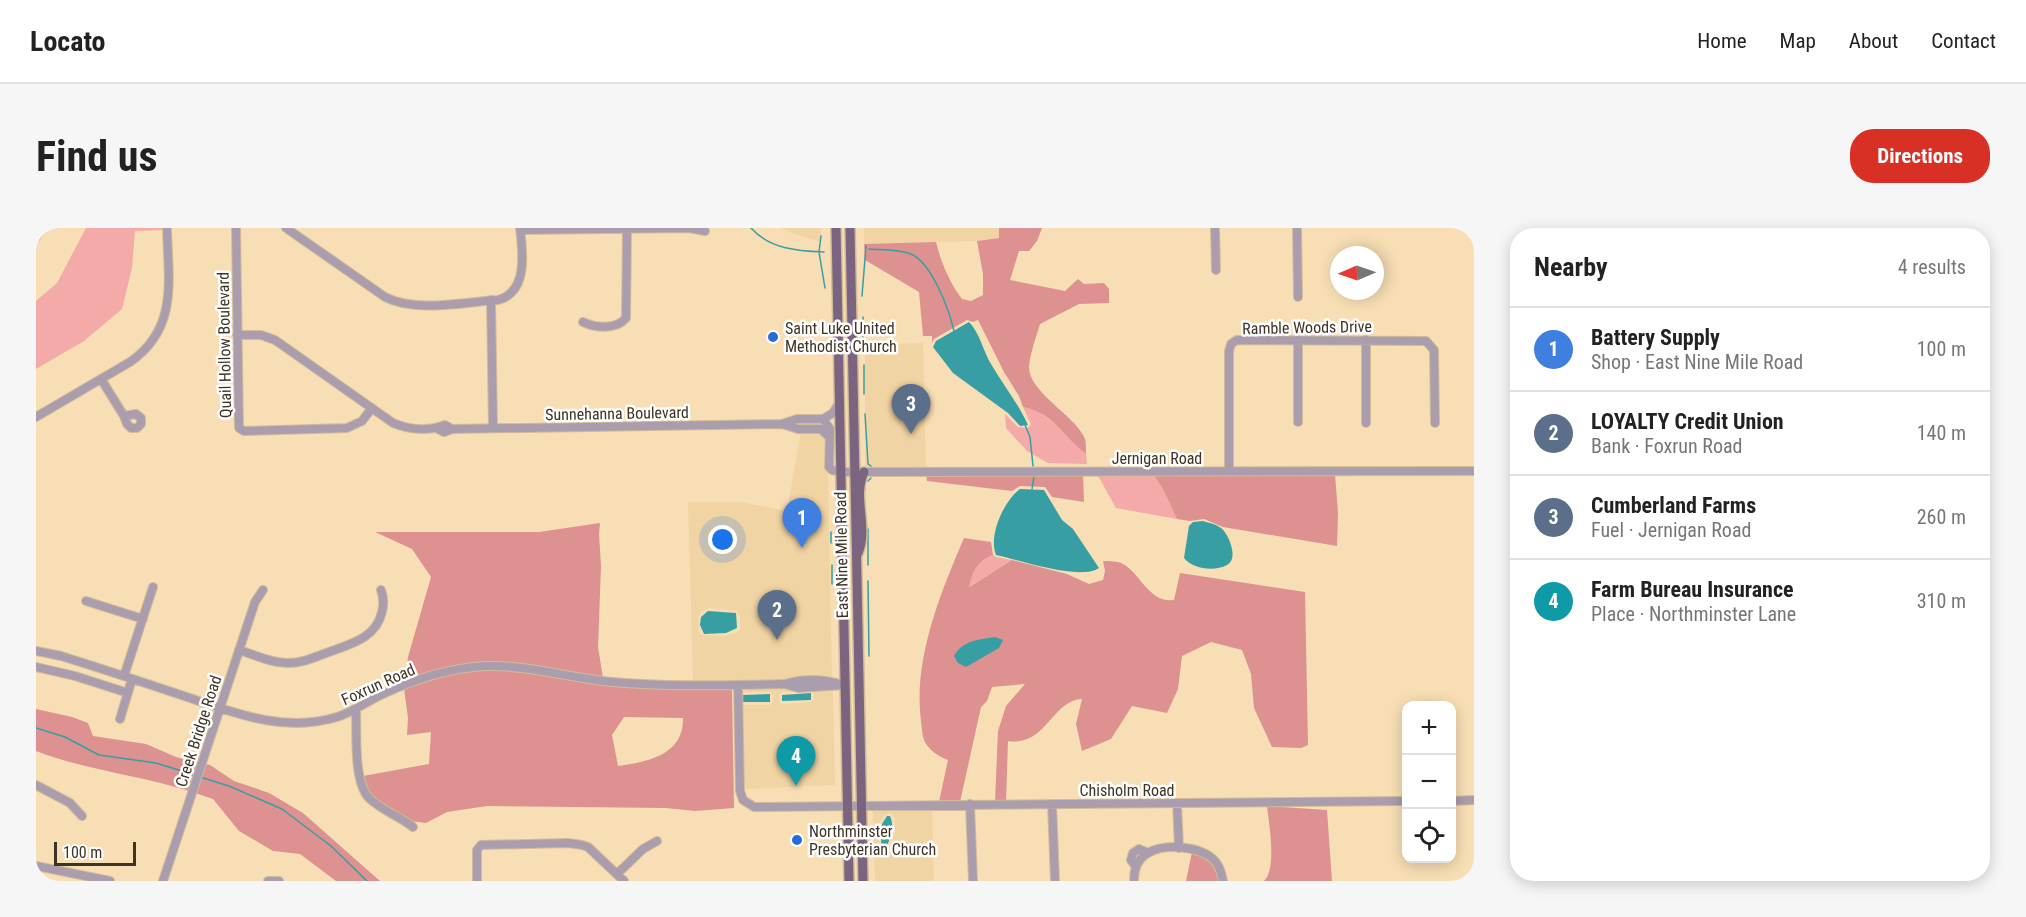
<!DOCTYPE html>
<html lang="en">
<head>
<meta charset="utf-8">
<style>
	:root { --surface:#fff; --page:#f6f6f6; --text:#222; --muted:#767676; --line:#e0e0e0; --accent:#d93025 }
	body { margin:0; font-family:"Roboto Condensed",sans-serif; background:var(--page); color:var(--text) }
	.controls { position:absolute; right:18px; bottom:18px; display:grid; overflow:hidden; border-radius:12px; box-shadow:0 3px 15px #0003 }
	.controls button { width:54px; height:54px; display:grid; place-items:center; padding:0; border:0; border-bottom:2px solid var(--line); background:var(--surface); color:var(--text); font:30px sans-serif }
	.compass { position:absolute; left:1294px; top:18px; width:54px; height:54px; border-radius:50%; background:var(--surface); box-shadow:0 3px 15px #0003; rotate:268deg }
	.scale { position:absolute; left:18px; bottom:15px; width:82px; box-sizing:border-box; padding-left:6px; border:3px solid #3e3424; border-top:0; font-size:16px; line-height:21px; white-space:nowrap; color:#3e3424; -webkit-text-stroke:4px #fff; paint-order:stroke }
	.you { position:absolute; left:687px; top:312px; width:21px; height:21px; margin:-15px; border:4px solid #fff; border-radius:50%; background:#1a73e8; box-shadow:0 0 0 9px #1a73e833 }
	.badge { display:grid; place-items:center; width:39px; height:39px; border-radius:50%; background:var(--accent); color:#fff; font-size:20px; font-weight:700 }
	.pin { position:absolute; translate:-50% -50px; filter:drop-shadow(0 2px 3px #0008) }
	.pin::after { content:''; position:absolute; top:32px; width:21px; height:18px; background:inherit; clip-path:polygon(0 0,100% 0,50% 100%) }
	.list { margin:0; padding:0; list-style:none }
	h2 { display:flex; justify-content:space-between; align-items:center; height:78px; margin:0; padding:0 24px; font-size:26px }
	h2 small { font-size:20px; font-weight:400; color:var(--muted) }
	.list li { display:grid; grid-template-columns:39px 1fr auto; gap:18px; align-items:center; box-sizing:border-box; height:84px; padding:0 24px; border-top:2px solid var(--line) }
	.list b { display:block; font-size:22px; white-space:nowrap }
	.list p { margin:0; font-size:20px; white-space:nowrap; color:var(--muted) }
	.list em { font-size:20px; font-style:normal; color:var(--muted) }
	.icon { flex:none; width:33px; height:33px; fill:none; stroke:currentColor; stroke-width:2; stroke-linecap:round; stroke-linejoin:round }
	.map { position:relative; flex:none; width:1438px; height:653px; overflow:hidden; border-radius:24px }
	header { display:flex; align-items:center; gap:36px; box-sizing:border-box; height:84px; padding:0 30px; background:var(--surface); border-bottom:2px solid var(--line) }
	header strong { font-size:28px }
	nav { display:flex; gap:33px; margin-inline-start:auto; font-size:21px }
	.intro { display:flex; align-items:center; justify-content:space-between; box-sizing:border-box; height:144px; padding:0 36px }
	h1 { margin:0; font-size:42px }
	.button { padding:15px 27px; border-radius:24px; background:var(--accent); color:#fff; font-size:21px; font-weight:700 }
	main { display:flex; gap:36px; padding:0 36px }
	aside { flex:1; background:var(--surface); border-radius:24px; box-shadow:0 3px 15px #0003 }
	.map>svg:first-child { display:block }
</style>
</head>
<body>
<header>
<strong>Locato</strong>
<nav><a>Home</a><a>Map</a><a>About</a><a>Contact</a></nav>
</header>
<div class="intro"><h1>Find us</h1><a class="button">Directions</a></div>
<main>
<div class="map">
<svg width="1438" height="653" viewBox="0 0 1438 653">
	<rect width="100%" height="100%" fill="#f7deb4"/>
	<path fill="#f1d4a4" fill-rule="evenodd" d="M 745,0 L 785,0 L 785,14 L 753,4 Z
		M 828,0 L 963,0 L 964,10 L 941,13 L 828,16 Z
		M 887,115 L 890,240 L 829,241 L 829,117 Z
		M 765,203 L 784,204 L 789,208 L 790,240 L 792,243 L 796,451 L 657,455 L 652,274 L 705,274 L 751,283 ZM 672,380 L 701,383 L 704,388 L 704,401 L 701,404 L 690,408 L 666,407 L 663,404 L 662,389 L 666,383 Z
		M 746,459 L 762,463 L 797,461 L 799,557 L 707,561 L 705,475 L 708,477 L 734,477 L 737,474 L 737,467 L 734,464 L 707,464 L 705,466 L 705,460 ZM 775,463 L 778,466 L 777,472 L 775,474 L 746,476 L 743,473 L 743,467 L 746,464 Z
		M 837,580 L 896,580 L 898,653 L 839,653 ZM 854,585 L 859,590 L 859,605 L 853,620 L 848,622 L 843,617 L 843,596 L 849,587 Z"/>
	<path fill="#f3aaa9" d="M 50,0 L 128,0 L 128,2 L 99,3 L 96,40 L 86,81 L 48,113 L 0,141 L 0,73 L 21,55 Z
		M 987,179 L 1001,182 L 1022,198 L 1050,226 L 1051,236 L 1012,235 L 991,223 L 970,200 L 969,186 L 982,199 L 992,200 L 995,196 Z
		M 1061,246 L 1117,246 L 1127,261 L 1141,291 L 1080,280 Z
		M 957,327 L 960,329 L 976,332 L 932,359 C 937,345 942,331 957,327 Z"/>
	<path fill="#dd9190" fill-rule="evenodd" d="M 963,0 L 1006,0 L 1001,13 L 993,23 L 983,23 L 974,52 L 1029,63 L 1042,51 L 1048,56 L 1068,55 L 1073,61 L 1073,75 L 1043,76 L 1004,96 C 1001,107 990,136 994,146 C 1002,170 1041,190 1049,211 C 1050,215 1050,221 1050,226 C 1027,208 1018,185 987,179 L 983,168 L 968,144 L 942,92 L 937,94 L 931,92 L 898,111 L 896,115 L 896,108 L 887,108 L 883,64 L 829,32 L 828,16 L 900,14 C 905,34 913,54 926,71 L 935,73 L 947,67 L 947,46 L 941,13 L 963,10 Z
		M 890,246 L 1047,246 L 1048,274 L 1016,269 L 1009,259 L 984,258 L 976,263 L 891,253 Z
		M 1117,246 L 1299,246 L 1302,285 L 1301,318 L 1187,299 L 1168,291 L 1154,293 L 1141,291 L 1127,261 Z
		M 564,295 L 563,306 L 565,338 L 562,419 L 567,450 L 485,436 L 464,435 L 369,453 L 372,429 L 395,349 L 376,321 L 339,304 L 503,304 Z
		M 928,310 L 955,314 L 957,327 C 943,331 936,344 933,359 L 976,332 L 1031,346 L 1053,356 L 1067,352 L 1069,343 L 1067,333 C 1073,333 1082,333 1087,336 C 1103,344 1114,376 1138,372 L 1144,345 L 1269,364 L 1272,517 L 1265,520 L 1236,519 L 1218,480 L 1215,446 L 1206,422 L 1175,414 L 1146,428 L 1142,461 L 1131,485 L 1096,478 L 1075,511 L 1046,523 L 1040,496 L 1046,471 C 1016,472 1010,519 972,513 L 970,573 L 959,574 L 962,503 L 970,478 L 989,456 L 956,459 L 951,473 L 945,479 L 924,574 L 903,574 L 912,532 C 902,528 896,524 890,516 C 886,510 886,500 885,493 C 877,432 904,366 928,310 Z
		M 447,441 L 484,441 L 541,452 L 696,460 L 698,580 L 659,583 L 630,580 L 451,578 L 411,584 L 390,595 L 374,593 L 345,575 L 332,563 L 327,548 L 393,536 L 395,504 L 371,507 L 372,490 L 368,460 L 408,447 ZM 588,489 L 647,490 C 648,527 611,534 582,538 L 576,507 Z
		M 0,481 L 36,489 L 52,495 L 57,508 L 110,516 L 140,529 L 162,535 L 153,563 C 103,547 49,542 0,523 Z
		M 169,536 L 174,537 L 198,553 L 233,565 L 267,585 L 344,653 L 300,653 L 264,626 L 237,623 L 203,603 L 177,571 L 159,565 Z
		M 1231,578 L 1291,582 L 1296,653 L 1228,653 C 1241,641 1233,596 1231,578 Z
		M 1156,624 C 1174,631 1178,634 1184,653 L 1150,653 Z"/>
	<path fill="#379ea4" d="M 933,94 C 944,105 947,123 955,136 C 967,157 982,175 992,197 L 984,198 L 972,185 L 917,145 L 897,119 L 900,113 Z
		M 984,261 L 1008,262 L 1026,292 L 1037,301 L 1063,340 C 1044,353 984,332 960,327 C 952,307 968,273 984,261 Z
		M 1167,293 C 1173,295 1180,296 1185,300 C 1193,306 1203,331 1191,337 C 1178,344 1157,341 1148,330 L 1153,298 L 1157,294 Z
		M 672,383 L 700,385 L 701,400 L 690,405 L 668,406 L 664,397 L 665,389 Z
		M 959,409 L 967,412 L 963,420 L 930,439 L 922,435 L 918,428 C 927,412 942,412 959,409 Z
		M 775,465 L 775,472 L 746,473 L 746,467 Z
		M 734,466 L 734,474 L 707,474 L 707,467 Z
		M 851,588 L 854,588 C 859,599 855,609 850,620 L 847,620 L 845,617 L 846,596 Z"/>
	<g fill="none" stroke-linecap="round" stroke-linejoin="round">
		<path stroke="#379ea4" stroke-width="1.5" d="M 715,0 C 734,21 761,23 788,24
			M 785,8 L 783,24 L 789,60
			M 833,21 C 846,22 862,21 875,26 C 896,35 913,82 918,103
			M 826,68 L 830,18
			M 827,89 L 827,121
			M 828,137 L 828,166
			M 829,186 L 832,236 L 835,238
			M 989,197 L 994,209 L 997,238
			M 832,253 L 835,250
			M 996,261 L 998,248
			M 832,301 L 832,337
			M 795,304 L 795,315
			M 796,337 L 796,356
			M 832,353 L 833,428
			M 0,500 L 29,509 L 63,527 L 120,535 L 159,547
			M 164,549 L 193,558 L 246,581 L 295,618 L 331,653"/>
		<g stroke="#d2bc97" stroke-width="10">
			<path id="minor" d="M 200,0 L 203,200 L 208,203 L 311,200 L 326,193 L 336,180
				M 250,0 L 349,69 C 380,85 427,74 462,72 C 492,64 487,25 484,0
				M 1179,0 L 1180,42
				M 1261,0 L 1262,69
				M 485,2 L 653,0 L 669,3
				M 0,9 L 6,0
				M 455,72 L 457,200
				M 547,94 C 559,100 580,102 590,90 L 591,1
				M 201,107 L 225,107 L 239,112 L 357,195 C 374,202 393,203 409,197 L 416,201 L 408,204 L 402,201
				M 1262,112 L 1262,194
				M 65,151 L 88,188
				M 100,186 L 105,190 L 105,196 L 101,200 L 95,200 L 91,196 L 88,188 Z
				M 0,189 L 94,134 C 143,100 132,52 131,0
				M 787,191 L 797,185 L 804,174
				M 1330,195 L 1330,112
				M 746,196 L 762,201 L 785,201 L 792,208
				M 416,201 L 746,196 L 761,191 L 787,191 L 794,201 L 793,239 L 796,242 L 805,244 L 1438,243
				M 1193,243 L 1193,123 L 1195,116 L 1201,112 L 1390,113 L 1398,122 L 1399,195
				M 50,373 L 107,391
				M 203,422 C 219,427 235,435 252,435 C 267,435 279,429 293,424 C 315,416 340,410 346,384 C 348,376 348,370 345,362
				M 0,423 L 25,428 C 64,440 103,453 142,466 C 194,483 246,506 301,489 C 317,484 330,474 345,467 C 378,451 413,440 450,438 C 493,437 533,450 576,454 C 633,459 691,457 748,456 L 762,460 L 809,457
				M 0,439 L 39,448 L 92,465
				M 88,448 L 117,359
				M 749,456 C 767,450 786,451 805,456
				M 702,457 L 704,563 L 707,572 L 718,579 L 1370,573
				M 320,482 C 321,505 317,553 333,570 C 345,582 363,588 377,599
				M 84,491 L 96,451
				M 0,557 L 34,575 L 46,588
				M 1416,573 L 1438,572
				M 1141,575 L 1143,620
				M 934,576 L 937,653
				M 1016,576 L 1019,653
				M 0,638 L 74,653
				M 1100,639 L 1095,632 L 1097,625 L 1103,621 L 1112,625
				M 581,646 L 607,621 L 621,613
				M 127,653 L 219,374 L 227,362
				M 232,653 L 243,653
				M 441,653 L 441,622 L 445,617 L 532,615 L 546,617 L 552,619 L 588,653
				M 1098,653 C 1098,642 1101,631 1112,625 C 1129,615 1164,618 1178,632 C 1184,638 1185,645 1187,653"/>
		</g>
		<g stroke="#d2bc97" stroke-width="12">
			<path id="major" d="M 800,0 L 813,653
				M 814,0 L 827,653
				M 822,325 C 833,300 816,269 828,244"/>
		</g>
		<use href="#minor" stroke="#aa9dad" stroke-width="8"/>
		<use href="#major" stroke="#7b6480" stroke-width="9"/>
	</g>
	<g fill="#296bd8" stroke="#fff" stroke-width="2">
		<circle cx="737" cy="109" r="6"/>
		<circle cx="761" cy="612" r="6"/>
	</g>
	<g text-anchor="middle" stroke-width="5" stroke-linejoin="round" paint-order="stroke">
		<g font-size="16" fill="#3e3424" stroke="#fff">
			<text transform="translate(1271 99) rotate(-1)" y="6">Ramble Woods Drive</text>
			<text transform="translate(188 117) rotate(-91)" y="6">Quail Hollow Boulevard</text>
			<text transform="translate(581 185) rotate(-1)" y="6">Sunnehanna Boulevard</text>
			<text x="1121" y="236">Jernigan Road</text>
			<text transform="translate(805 327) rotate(-91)" y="6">East Nine Mile Road</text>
			<text transform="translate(342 456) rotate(-24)" y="6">Foxrun Road</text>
			<text transform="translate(162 503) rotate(-72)" y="6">Creek Bridge Road</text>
			<text x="1091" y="568">Chisholm Road</text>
		</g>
		<g font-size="16" fill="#3e3424" stroke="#fff" text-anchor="start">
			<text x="749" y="106">Saint Luke United<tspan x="749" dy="18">Methodist Church</tspan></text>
			<text x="773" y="609">Northminster<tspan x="773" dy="18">Presbyterian Church</tspan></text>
		</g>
	</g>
</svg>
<div class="controls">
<button>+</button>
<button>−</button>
<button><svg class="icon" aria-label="locate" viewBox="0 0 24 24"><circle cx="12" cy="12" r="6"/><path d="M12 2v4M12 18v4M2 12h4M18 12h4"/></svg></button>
</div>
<svg class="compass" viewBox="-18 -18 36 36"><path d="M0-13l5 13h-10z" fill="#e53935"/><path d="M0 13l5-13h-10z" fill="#767676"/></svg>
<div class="scale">100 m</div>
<div class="you"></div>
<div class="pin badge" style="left:766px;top:320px;background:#3f7fe0">1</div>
<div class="pin badge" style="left:741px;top:412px;background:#5c6f8a">2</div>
<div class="pin badge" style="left:875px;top:206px;background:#5c6f8a">3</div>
<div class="pin badge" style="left:760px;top:558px;background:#0f9aa8">4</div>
</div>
<aside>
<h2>Nearby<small>4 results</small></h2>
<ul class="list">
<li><span class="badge" style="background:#3f7fe0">1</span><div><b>Battery Supply</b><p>Shop · East Nine Mile Road</p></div><em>100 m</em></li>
<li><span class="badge" style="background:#5c6f8a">2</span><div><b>LOYALTY Credit Union</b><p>Bank · Foxrun Road</p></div><em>140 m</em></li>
<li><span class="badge" style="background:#5c6f8a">3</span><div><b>Cumberland Farms</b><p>Fuel · Jernigan Road</p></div><em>260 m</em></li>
<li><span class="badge" style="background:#0f9aa8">4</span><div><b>Farm Bureau Insurance</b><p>Place · Northminster Lane</p></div><em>310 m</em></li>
</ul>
</aside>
</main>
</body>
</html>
